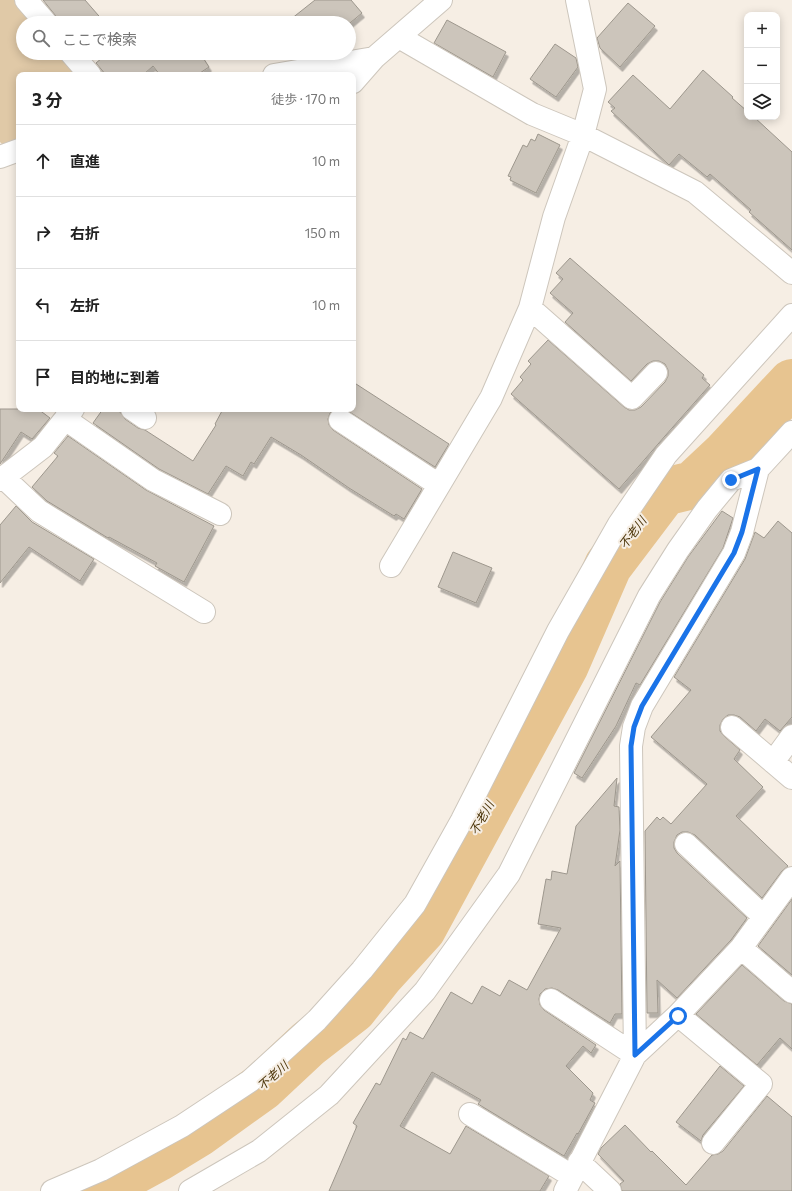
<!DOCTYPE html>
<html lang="ja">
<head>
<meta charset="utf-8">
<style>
	:root { --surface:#fff; --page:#f6f6f6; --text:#222; --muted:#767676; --line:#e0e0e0 }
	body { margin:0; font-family:Commissioner,"Noto Sans JP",sans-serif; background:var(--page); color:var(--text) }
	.controls { position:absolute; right:12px; top:12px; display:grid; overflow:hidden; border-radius:8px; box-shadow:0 2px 10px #0003 }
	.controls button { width:36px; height:36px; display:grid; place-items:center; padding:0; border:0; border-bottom:1px solid var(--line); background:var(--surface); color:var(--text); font:20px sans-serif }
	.stop { position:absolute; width:12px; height:12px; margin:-9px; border:3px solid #1a73e8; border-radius:50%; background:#fff }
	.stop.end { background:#1a73e8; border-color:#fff; box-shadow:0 1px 4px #0008 }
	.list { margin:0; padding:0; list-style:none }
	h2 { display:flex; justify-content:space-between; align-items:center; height:52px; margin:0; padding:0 16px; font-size:17px }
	h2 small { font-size:13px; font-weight:400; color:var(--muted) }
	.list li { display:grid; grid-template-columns:26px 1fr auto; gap:12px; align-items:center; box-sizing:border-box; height:72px; padding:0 16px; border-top:1px solid var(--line) }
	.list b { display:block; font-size:15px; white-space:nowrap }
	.list em { font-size:13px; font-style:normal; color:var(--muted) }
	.icon { flex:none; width:22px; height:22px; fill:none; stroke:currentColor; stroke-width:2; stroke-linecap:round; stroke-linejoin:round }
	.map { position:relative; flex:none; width:792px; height:1191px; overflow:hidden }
	.search { position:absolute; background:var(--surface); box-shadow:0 2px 10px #0003; left:16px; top:16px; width:340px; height:44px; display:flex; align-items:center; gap:10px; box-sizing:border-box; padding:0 14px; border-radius:22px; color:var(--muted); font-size:15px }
	.panel { position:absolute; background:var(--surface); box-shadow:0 2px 10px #0003; left:16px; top:72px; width:340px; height:340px; border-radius:8px }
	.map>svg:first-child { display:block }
</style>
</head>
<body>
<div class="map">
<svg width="792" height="1191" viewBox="0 0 792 1191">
	<defs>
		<filter id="shadow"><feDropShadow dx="2.5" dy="4.5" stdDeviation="0" flood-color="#0004"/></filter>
	</defs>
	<rect width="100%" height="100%" fill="#f6eee4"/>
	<path fill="#e0c9a7" d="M 0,0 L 14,0 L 33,23 L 23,23 L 23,53 L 59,53 L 77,75 L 19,75 L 19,143 L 5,147 L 0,142 Z"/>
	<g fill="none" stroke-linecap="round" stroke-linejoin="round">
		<path stroke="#e7c490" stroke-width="48" d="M 96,1191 L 157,1158 L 198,1133 L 262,1087 L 308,1044 L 353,1009 L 380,975 L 422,929 L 565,665 L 608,566 L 664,492 L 693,485 L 725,455 L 792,383"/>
	</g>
	<path fill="#ccc5bb" stroke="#9d978d" filter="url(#shadow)" d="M 43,0 L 85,0 L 105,23 L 60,23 L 55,15 Z
		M 315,0 L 351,0 L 362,13 L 350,23 L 286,23 Z
		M 628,3 L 655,26 L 620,67 L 600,48 L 597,38 Z
		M 447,20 L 506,52 L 493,77 L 434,43 Z
		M 555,44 L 576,58 L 578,67 L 556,97 L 530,79 Z
		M 108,53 L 200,53 L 209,67 L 197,75 L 160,75 L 153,66 L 143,75 L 106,75 L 96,63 Z
		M 703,70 L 733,97 L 732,98 L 747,111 L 747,117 L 754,117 L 792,152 L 792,250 L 749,212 L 751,210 L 710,174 L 707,177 L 679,154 L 669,165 L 668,164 L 611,111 L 615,108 L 608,102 L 633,75 L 670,109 Z
		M 538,134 L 560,145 L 536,193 L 510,180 L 511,177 L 508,176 L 523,145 L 527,147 L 531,139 L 535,141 Z
		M 570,258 L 704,375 L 702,378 L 710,385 L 665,436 L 619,489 L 511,394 L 523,380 L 520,377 L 531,364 L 528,361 L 548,340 L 624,407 L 629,410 L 635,410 L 641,407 L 665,382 L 668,376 L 668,370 L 665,364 L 659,361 L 653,361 L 647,364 L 631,381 L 565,322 L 573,313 L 550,293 L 563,279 L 556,273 Z
		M 353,382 L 449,444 L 435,467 L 345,409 L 353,409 Z
		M 0,409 L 38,409 L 50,418 L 32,439 L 21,432 L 0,464 Z
		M 103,409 L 116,409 L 120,412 L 125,419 L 138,428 L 145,430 L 193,461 L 216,425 L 215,424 L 223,409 L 334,409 L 330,413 L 328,419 L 329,425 L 333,430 L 422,489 L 404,519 L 396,514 L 394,516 L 349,488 L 301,455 L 271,437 L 254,464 L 251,462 L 243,476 L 226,466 L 208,494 L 159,469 L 93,423 Z
		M 68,436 L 146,490 L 214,526 L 184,582 L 155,566 L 157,563 L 109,537 L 108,538 L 47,501 L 32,487 L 58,456 L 54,453 Z
		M 16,506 L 32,522 L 94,559 L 80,581 L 29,547 L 0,583 L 0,525 Z
		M 722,511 L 733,518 L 723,548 L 640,685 L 636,683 L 616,726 L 582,778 L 574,773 L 660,602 L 688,557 Z
		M 778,521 L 792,533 L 792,717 L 780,731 L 765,719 L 756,731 L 740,717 L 734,715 L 728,715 L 723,719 L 720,725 L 720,731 L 724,736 L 740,750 L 734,759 L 763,787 L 736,816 L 788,866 L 782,871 L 762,898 L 695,835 L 688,832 L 682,832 L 677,835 L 674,842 L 674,848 L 677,853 L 747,918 L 731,940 L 677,998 L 657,980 L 658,1013 L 647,1013 L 645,831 L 657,817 L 660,820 L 663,817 L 671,824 L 707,784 L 651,737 L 691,690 L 674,677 L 745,559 L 755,532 L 764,538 Z
		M 453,552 L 492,568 L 476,603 L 438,587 Z
		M 617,778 L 614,806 L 619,807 L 620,830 L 615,866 L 620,861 L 622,1014 L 615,1014 L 610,1023 L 558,990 L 552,988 L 545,989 L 540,994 L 539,999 L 540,1005 L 544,1010 L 596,1045 L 591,1053 L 583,1046 L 566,1066 L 593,1093 L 590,1100 L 595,1103 L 578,1134 L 577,1133 L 564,1156 L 478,1104 L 481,1100 L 432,1072 L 400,1126 L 450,1154 L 466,1126 L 549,1176 L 540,1191 L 329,1191 L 357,1126 L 353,1123 L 376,1083 L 380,1085 L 403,1038 L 406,1040 L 410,1032 L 423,1039 L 451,992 L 472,1004 L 482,986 L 500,996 L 509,980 L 527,990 L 561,928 L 538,924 L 546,879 L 551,880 L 552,871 L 567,874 L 576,826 Z
		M 792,899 L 792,975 L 758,946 Z
		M 742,965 L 784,1001 L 792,1004 L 792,1049 L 780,1038 L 757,1065 L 696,1014 Z
		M 720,1066 L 744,1086 L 703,1135 L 701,1141 L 676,1122 Z
		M 767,1096 L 792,1117 L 792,1191 L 622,1191 L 620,1184 L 624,1181 L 598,1154 L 601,1148 L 625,1125 L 651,1152 L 652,1151 L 686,1185 L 712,1155 L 718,1154 L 723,1151 Z"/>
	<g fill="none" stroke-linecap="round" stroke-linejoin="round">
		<g stroke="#cdc6bc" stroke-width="24">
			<path id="minor" d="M 26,0 L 46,23
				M 399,37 L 532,114 L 583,135 L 695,192 L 792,273
				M 71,53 L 90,75
				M 274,75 L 374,58
				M 353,82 L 374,58 L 441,0
				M 0,157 L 19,150
				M 530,308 L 632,398 L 656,373
				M 132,409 L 145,418
				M 65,419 L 153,480 L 220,514
				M 340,420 L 439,485
				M 4,478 L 39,511 L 204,612
				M 0,480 L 43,447 L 73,409
				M 391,566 L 491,398 L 530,308 L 554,217 L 583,135 L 595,89 L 577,0
				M 732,727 L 792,778
				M 773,762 L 792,736
				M 686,844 L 763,916
				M 741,948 L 792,992
				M 551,1000 L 635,1055
				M 678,1015 L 761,1084 L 713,1143
				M 635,1055 L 631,746 L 634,727 L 642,706 L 734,553 L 742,532 L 758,469 L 792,432
				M 470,1114 L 572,1176
				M 579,1162 L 610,1191
				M 52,1191 L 101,1170 L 182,1126 L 250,1081 L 317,1020 L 362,970 L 415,904 L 462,820 L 558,631 L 619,524 L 666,455 L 792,315
				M 190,1191 L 259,1151 L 329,1095 L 425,991 L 509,874 L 649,596 L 678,550 L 707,509 L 731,480 L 758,469
				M 565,1191 L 635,1055 L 678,1015 L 741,948 L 792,878"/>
		</g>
		<use href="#minor" stroke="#fff" stroke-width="22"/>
	</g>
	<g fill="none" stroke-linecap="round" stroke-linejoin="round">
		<path stroke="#1a73e8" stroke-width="5" d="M 678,1016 L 635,1055 L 631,746 L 634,727 L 642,706 L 734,553 L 742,532 L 758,469 L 731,480"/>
	</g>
	<g text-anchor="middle" stroke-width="4" stroke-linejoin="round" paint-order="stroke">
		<g font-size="12" font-style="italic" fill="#4b3408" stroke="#f6eee4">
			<text transform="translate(633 533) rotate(-53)" y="4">不老川</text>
			<text transform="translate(482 818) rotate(-61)" y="4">不老川</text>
			<text transform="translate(273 1076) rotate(-42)" y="4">不老川</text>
		</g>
	</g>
</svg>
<div class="controls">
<button>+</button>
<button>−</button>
<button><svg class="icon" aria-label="layers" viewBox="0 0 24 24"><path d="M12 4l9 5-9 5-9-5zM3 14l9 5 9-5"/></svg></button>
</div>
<div class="stop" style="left:678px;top:1016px"></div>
<div class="stop end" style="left:731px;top:480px"></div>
<div class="search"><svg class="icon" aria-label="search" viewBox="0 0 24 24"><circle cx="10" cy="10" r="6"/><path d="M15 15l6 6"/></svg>ここで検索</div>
<section class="panel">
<h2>3 分<small>徒歩 · 170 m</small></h2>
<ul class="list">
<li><svg class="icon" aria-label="ahead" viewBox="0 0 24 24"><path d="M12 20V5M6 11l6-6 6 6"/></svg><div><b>直進</b></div><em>10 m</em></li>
<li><svg class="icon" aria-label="right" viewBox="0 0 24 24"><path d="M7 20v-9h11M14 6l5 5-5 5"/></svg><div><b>右折</b></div><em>150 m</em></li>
<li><svg class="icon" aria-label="left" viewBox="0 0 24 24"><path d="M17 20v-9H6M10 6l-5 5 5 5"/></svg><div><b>左折</b></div><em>10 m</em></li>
<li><svg class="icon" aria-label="arrive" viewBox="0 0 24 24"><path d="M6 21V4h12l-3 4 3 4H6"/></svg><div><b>目的地に到着</b></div></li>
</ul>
</section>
</div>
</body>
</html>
